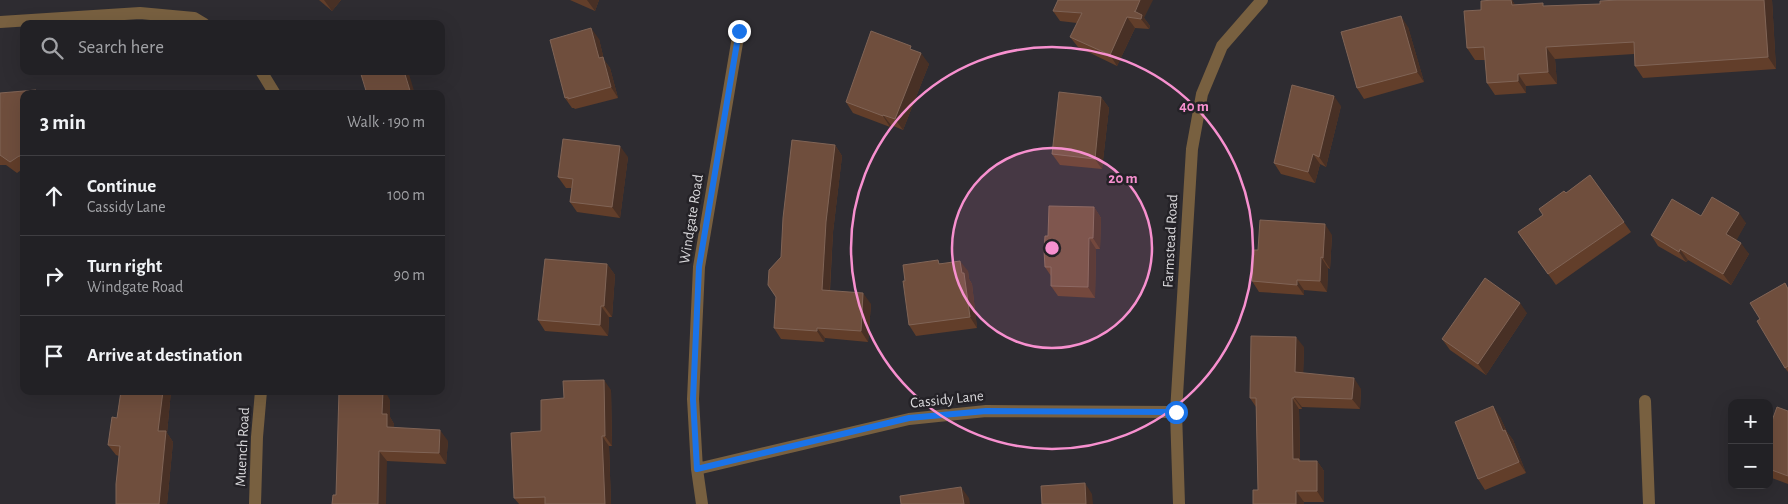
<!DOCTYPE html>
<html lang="en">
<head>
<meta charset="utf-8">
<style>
	:root { --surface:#222125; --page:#2e2e32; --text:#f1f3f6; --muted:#a2a3a7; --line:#3f3e42 }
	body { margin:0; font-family:"Alegreya Sans",sans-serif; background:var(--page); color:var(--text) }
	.controls { position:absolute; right:15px; bottom:15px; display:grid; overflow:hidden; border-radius:10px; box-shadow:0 5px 20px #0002 }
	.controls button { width:45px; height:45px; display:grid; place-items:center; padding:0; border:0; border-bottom:1px solid var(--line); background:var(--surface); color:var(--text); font:25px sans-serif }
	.stop { position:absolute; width:15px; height:15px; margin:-11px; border:4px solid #1a73e8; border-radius:50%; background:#fff }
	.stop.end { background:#1a73e8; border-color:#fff; box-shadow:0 1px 5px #0008 }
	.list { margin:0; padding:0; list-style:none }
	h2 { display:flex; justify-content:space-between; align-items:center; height:65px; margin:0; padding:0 20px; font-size:21px }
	h2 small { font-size:16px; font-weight:400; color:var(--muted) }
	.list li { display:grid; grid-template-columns:32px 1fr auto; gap:15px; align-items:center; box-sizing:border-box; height:80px; padding:0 20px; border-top:1px solid var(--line) }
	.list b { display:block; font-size:19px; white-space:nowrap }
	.list p { margin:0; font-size:16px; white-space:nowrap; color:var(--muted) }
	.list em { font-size:16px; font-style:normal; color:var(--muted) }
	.icon { flex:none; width:28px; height:28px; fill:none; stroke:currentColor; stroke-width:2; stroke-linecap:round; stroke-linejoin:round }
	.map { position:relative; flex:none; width:1788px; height:504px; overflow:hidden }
	.search { position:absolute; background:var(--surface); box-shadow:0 5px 20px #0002; left:20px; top:20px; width:425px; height:55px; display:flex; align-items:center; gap:12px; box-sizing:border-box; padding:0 18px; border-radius:10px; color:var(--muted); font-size:19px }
	.panel { position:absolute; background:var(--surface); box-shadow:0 5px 20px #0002; left:20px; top:90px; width:425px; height:305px; border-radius:10px }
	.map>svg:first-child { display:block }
</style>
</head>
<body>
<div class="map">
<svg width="1788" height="504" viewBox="0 0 1788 504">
	<rect width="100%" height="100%" fill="#2e2c31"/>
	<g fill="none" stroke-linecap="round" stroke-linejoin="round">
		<path stroke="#786040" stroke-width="12" d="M 0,22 L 140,13 L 194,18 L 204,24
			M 261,71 L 275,94
			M 1645,401 L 1649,504
			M 697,469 L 909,419 L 986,411 L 1176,412
			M 255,504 L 257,437 L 261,391
			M 702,504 L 697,469 L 693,399 L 699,267 L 739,31
			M 1179,504 L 1176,412 L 1192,149 L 1202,94 L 1222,46 L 1262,0"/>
	</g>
	<path fill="#623e2a" d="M 319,0 L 341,0 L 332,11 Z
		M 570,0 L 599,0 L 595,11 Z
		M 1493,0 L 1512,0 L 1515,5 L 1545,6 L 1600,4 L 1618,0 L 1772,0 L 1776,69 L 1643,78 L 1635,66 L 1634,54 L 1555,59 L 1557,84 L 1526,86 L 1526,93 L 1495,95 L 1487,83 L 1485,60 L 1475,60 L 1467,48 L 1481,10 Z
		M 1053,11 L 1144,18 L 1150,26 L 1149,29 L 1135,28 L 1117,66 L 1078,47 L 1070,37 L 1077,23 L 1060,21 Z
		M 1408,27 L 1424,82 L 1364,99 L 1357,88 Z
		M 599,39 L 604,60 L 610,68 L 618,98 L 575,109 L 574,108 L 572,108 L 565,98 Z
		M 914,50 L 929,64 L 903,130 L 891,125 L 890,127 L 853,113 L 846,102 Z
		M 52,91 L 53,94 L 24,94 L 24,168 L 17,173 L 6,165 L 0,165 L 0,93 Z
		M 1101,97 L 1109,108 L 1102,169 L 1060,165 L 1052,154 Z
		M 1341,106 L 1326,167 L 1320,164 L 1315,183 L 1281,174 L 1274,163 Z
		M 835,145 L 842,156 L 833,232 L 830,291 L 871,304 L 868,342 L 825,338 L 824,342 L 781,339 L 774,328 L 776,297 L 781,257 Z
		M 628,157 L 620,218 L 577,212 L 570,202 L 572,188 L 566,188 L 558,177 Z
		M 1590,175 L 1631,232 L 1556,285 L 1518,232 L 1543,215 L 1566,193 Z
		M 1094,207 L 1101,218 L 1100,249 L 1096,249 L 1095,298 L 1058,296 L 1051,286 L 1051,276 L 1045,267 Z
		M 1701,216 L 1746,223 L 1736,240 L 1749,254 L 1731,285 L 1688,260 L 1686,262 L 1658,246 L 1651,235 Z
		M 1332,235 L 1330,269 L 1328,268 L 1327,292 L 1304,290 L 1304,295 L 1259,292 L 1252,281 L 1258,250 Z
		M 940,263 L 968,271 L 969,279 L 972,284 L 977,328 L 916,336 L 909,325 L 905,281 Z
		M 607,264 L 615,275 L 612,317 L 609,317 L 608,336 L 545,331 L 538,320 Z
		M 1785,283 L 1788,288 L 1788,372 L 1785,368 L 1760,319 Z
		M 1527,313 L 1486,375 L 1450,350 L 1442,339 Z
		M 1304,347 L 1303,373 L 1361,389 L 1360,409 L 1302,407 L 1302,409 L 1299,409 L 1300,460 L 1301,461 L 1317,461 L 1324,471 L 1324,502 L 1304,502 L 1258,490 L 1256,407 L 1250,398 Z
		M 611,390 L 612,446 L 609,446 L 611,504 L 519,504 L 514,498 L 541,431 L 564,398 Z
		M 121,391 L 171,391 L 167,433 L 173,442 L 167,504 L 116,504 L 119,456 L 116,455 L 108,445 L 117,418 Z
		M 390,400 L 390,417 L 394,424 L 394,427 L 448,441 L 446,464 L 387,461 L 336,495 Z
		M 1788,411 L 1788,484 L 1769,477 L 1769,429 Z
		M 1500,417 L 1507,432 L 1513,440 L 1526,473 L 1485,490 L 1478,479 Z"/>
	<path fill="#483025" d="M 324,0 L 341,0 L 332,11 Z
		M 587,0 L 599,0 L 595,11 Z
		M 1140,0 L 1153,0 L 1144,18 L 1150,26 L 1149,29 L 1141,19 L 1135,12 Z
		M 1511,0 L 1512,0 L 1519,11 L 1512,5 Z
		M 1764,0 L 1772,0 L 1776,69 L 1768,57 Z
		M 1401,16 L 1408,27 L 1424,82 L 1417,72 Z
		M 1127,17 L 1135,28 L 1117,66 L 1110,55 Z
		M 591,28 L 599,39 L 604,60 L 610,68 L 618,98 L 611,87 L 599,58 Z
		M 1546,47 L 1555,59 L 1557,84 L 1548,72 Z
		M 921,53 L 929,64 L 903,130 L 895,119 Z
		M 404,71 L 408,71 L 415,94 L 411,94 Z
		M 1518,74 L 1526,86 L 1526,93 L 1518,81 Z
		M 1334,96 L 1341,106 L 1326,167 L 1319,157 Z
		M 1101,97 L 1109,108 L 1102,169 L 1095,159 Z
		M 883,115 L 891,125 L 890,127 L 883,116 Z
		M 835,145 L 842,156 L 833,232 L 829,301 L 822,290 L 826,222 Z
		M 620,146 L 628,157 L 620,218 L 612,207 Z
		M 1313,154 L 1320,164 L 1315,183 L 1308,172 Z
		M 1094,207 L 1101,218 L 1100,249 L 1093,238 Z
		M 1739,213 L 1746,223 L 1734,245 L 1726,234 Z
		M 1325,224 L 1332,235 L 1330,269 L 1323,258 Z
		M 1089,238 L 1096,249 L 1095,298 L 1088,287 Z
		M 1741,243 L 1749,254 L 1731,285 L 1723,274 Z
		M 1680,249 L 1688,260 L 1686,262 L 1679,252 Z
		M 1321,257 L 1328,268 L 1327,292 L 1320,281 Z
		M 960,261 L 968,271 L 969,279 L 972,284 L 977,328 L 970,317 Z
		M 607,264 L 615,275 L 612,317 L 604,306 Z
		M 1297,280 L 1304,290 L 1304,295 L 1297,285 Z
		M 863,293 L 871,304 L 868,342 L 861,331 Z
		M 1520,303 L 1527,313 L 1486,375 L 1478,364 Z
		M 601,306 L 609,317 L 608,336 L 600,325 Z
		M 817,328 L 825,338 L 824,342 L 817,331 Z
		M 1296,337 L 1304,347 L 1303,383 L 1295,372 Z
		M 1354,378 L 1361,389 L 1360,409 L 1352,399 Z
		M 604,380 L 611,390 L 612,446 L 605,436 Z
		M 163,391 L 171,391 L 167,433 L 173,442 L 167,504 L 159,504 L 158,431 Z
		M 383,391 L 385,391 L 390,400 L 390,417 L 394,424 L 394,437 L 387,427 L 382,414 Z
		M 1294,397 L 1302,407 L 1302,409 L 1294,398 Z
		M 1292,398 L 1299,409 L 1300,460 L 1307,469 L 1293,459 Z
		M 1493,406 L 1500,417 L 1507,432 L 1513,440 L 1526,473 L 1519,462 L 1503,431 Z
		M 440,430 L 448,441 L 446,464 L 439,453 Z
		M 602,436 L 609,446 L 611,504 L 605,504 Z
		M 379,451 L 387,461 L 386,504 L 378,504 Z
		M 1317,461 L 1324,471 L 1324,502 L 1317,491 Z
		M 1085,483 L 1092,494 L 1093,504 L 1086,504 Z
		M 961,487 L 969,498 L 970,504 L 964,504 Z
		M 1296,491 L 1304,502 L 1304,504 L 1296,504 Z"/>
	<path fill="#6f4e3d" stroke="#806456" d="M 1058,0 L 1140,0 L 1135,12 L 1134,11 L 1142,15 L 1141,19 L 1127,17 L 1110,55 L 1070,37 L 1082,13 L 1053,11 Z
		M 1493,0 L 1511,0 L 1512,5 L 1543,3 L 1543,6 L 1600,4 L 1600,1 L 1618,0 L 1764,0 L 1768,57 L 1635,66 L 1634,42 L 1546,47 L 1548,72 L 1518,74 L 1518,81 L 1487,83 L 1484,47 L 1467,48 L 1464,11 L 1481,10 L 1481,1 Z
		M 1401,16 L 1417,72 L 1357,88 L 1341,32 Z
		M 591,28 L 599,58 L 603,57 L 611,87 L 568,99 L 568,97 L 565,98 L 550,40 Z
		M 871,31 L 911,46 L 910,49 L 921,53 L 895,119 L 883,115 L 883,116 L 846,102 Z
		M 360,71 L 404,71 L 411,94 L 367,94 Z
		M 1292,85 L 1334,96 L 1319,157 L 1313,154 L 1308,172 L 1274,163 Z
		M 36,90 L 36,92 L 52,91 L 52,94 L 24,94 L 24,157 L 19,156 L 10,162 L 0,155 L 0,93 Z
		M 1059,92 L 1101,97 L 1095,159 L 1052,154 Z
		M 563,139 L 620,146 L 612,207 L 570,202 L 573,179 L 558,177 Z
		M 792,140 L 835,145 L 826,222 L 822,290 L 863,293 L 861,331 L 817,328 L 817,331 L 774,328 L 776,297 L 768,285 L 769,270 L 781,257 L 783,218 Z
		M 1590,175 L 1624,222 L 1548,274 L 1518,232 L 1543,215 L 1539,209 L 1564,191 L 1566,193 Z
		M 1712,197 L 1739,213 L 1726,234 L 1741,243 L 1723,274 L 1680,249 L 1679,252 L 1651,235 L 1672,199 L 1701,216 Z
		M 1049,206 L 1094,207 L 1093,238 L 1089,238 L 1088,287 L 1051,286 L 1051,267 L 1045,267 L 1044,250 L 1045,236 L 1048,236 Z
		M 1260,220 L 1325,224 L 1323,258 L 1321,257 L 1320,281 L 1297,280 L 1297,285 L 1252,281 L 1254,250 L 1258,250 Z
		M 545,259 L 607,264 L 604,306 L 601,306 L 600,325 L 538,320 Z
		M 938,260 L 939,264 L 960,261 L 962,273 L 964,273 L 970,317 L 909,325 L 903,281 L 905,281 L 903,265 Z
		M 1485,278 L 1520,303 L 1478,364 L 1442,339 Z
		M 1785,283 L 1788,289 L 1788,366 L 1785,368 L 1757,321 L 1760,319 L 1750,303 Z
		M 1251,336 L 1296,337 L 1295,372 L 1354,378 L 1352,399 L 1294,397 L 1294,398 L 1292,398 L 1293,459 L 1299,459 L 1299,461 L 1317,461 L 1317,491 L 1296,491 L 1296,504 L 1253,504 L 1253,490 L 1258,490 L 1256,398 L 1250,398 Z
		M 604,380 L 605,436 L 602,436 L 605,504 L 545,504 L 545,497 L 514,498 L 511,433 L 541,431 L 541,400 L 564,398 L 563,381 Z
		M 121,391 L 163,391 L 158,431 L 166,431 L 159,504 L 116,504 L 116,484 L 120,446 L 108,445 L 112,417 L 117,418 Z
		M 339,391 L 383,391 L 382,414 L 387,414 L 387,427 L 440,430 L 439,453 L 379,451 L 378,504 L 332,504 L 333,495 L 336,495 Z
		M 1493,406 L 1503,431 L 1505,430 L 1519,462 L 1478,479 L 1455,422 Z
		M 1777,407 L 1788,411 L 1788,476 L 1769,469 L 1769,429 Z
		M 1085,483 L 1086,504 L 1042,504 L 1041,486 Z
		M 961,487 L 964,504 L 901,504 L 900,496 Z"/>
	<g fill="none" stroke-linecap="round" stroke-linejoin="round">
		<path stroke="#1a73e8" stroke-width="6" d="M 739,31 L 699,267 L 693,399 L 697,469 L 909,418 L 986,411 L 1176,412"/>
	</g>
	<circle cx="1052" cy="248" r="100" fill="#f790cf" fill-opacity=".12"/>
	<g fill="none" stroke="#f790cf" stroke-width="2.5">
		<circle cx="1052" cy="248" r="100"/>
		<circle cx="1052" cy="248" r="201"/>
	</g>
	<g text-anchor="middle" stroke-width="5" stroke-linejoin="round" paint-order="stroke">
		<g font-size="15" fill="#dad9dc" stroke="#242227">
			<text transform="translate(691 219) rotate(-81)" y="5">Windgate Road</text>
			<text transform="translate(1170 241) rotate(-87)" y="5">Farmstead Road</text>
			<text transform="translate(947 399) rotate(-6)" y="5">Cassidy Lane</text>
			<text transform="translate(242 447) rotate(-87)" y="5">Muench Road</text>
		</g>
	</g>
	<circle cx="1052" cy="248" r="8" fill="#f790cf" stroke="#242227" stroke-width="2.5"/>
	<g font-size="15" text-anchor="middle" font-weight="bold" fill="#f790cf" stroke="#242227" stroke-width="5" stroke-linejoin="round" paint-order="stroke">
		<text x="1194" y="111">40 m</text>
		<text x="1123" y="183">20 m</text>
	</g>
</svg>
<div class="controls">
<button>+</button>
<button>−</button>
</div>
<div class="stop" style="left:1176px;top:412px"></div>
<div class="stop end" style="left:739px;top:31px"></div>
<div class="search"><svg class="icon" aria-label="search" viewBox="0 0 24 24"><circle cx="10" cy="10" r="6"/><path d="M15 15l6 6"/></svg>Search here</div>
<section class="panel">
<h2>3 min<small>Walk · 190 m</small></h2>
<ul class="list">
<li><svg class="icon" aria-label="ahead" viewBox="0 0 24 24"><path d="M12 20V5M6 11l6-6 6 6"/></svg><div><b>Continue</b><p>Cassidy Lane</p></div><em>100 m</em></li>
<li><svg class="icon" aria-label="right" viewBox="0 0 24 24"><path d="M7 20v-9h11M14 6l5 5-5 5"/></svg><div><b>Turn right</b><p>Windgate Road</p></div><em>90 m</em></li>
<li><svg class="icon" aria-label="arrive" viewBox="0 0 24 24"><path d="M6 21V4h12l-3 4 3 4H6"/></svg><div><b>Arrive at destination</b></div></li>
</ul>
</section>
</div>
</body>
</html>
